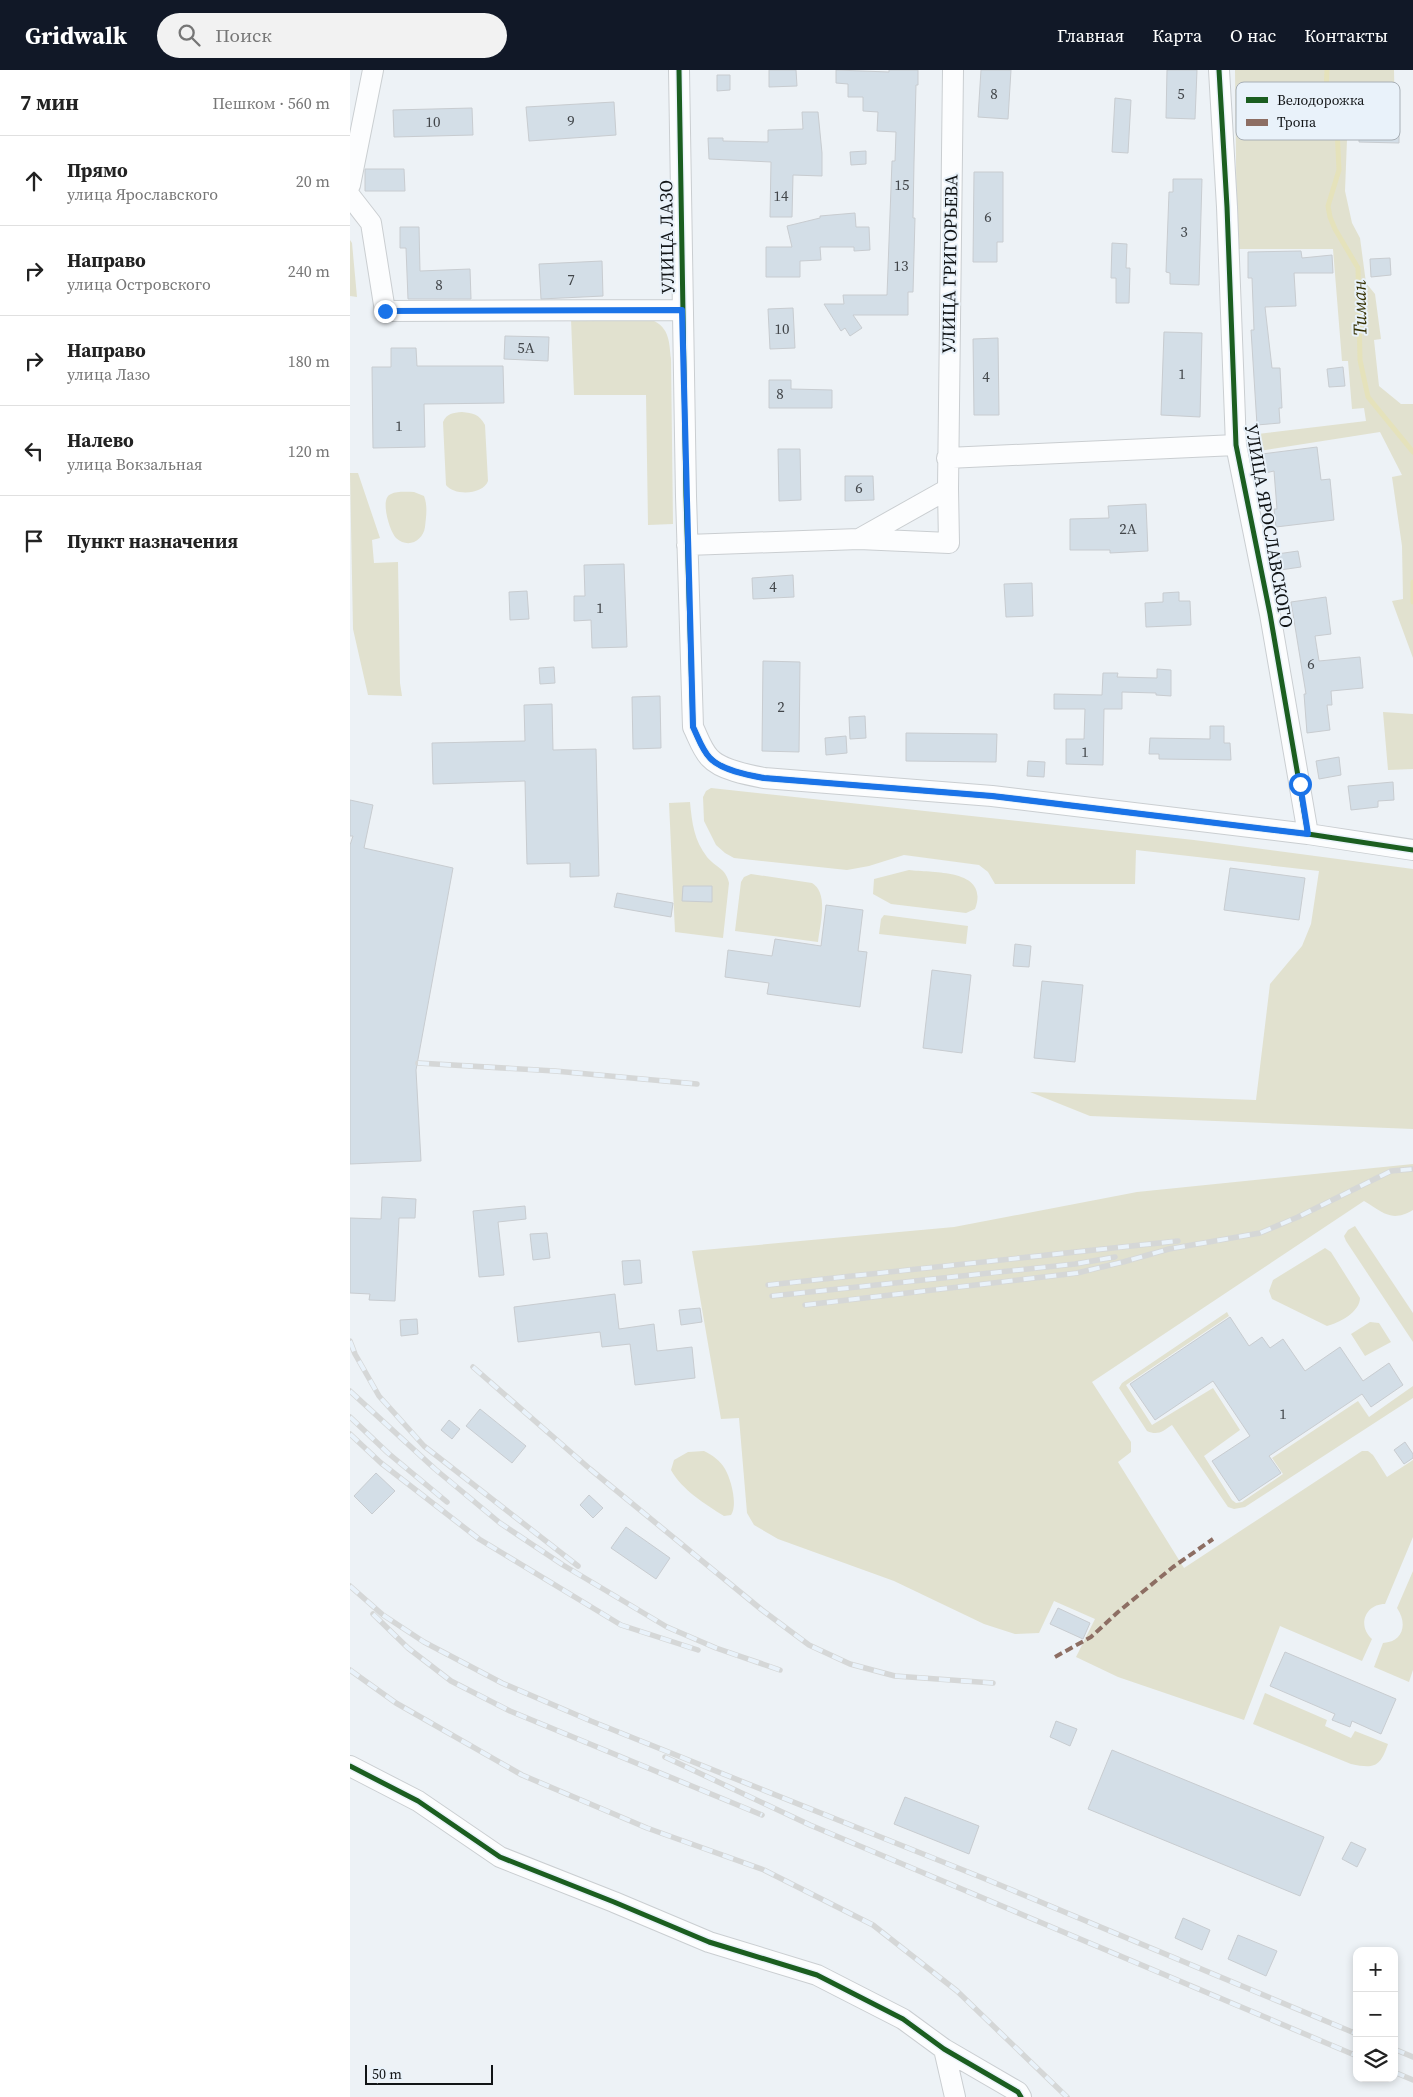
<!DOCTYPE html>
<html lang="ru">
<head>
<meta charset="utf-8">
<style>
	:root { --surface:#fff; --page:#f2f2f2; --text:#222; --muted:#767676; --line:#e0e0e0; --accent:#111827 }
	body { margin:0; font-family:"Source Serif 4",serif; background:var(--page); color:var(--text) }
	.controls { position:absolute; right:15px; bottom:15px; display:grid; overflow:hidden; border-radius:10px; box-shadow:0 2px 8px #0003 }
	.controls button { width:45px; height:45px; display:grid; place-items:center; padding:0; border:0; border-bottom:1px solid var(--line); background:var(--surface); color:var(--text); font:25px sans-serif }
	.scale { position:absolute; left:15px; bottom:12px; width:128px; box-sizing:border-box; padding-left:5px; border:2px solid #111416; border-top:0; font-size:14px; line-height:18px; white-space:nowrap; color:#111416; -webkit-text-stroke:4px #e9f2fa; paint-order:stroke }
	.stop { position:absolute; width:15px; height:15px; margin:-11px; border:4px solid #1a73e8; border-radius:50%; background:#fff }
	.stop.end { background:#1a73e8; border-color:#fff; box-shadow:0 1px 5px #0008 }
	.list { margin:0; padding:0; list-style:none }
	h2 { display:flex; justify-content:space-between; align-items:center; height:65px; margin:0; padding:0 20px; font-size:21px }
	h2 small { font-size:16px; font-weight:400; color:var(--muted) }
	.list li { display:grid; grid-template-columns:32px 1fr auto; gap:15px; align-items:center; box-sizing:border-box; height:90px; padding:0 20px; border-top:1px solid var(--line) }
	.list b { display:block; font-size:19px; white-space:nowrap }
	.list p { margin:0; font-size:16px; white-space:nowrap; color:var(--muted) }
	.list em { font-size:16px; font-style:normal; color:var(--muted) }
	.icon { flex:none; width:28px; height:28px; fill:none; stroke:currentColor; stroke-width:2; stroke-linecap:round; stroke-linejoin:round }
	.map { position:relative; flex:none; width:1063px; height:2027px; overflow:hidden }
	header { display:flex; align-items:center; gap:30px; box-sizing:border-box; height:70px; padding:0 25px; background:var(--accent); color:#fff }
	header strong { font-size:24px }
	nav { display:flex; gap:28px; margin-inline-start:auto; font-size:18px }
	.search { width:350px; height:45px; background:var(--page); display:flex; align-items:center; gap:12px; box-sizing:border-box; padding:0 18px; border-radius:28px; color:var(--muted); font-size:19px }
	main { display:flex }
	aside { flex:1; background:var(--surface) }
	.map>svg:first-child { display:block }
</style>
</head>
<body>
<header>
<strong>Gridwalk</strong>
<div class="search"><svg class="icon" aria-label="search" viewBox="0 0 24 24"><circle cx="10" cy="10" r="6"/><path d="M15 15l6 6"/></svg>Поиск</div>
<nav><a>Главная</a><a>Карта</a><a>О нас</a><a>Контакты</a></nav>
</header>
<main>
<aside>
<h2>7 мин<small>Пешком · 560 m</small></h2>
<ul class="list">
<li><svg class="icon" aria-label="ahead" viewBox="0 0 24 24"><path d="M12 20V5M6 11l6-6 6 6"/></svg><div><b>Прямо</b><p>улица Ярославского</p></div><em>20 m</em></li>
<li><svg class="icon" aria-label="right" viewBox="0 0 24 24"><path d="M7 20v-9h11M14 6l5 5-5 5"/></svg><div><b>Направо</b><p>улица Островского</p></div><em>240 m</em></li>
<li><svg class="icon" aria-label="right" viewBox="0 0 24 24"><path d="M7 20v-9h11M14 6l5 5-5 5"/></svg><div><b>Направо</b><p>улица Лазо</p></div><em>180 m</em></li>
<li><svg class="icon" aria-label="left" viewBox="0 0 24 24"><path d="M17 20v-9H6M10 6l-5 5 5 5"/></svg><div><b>Налево</b><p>улица Вокзальная</p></div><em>120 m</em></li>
<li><svg class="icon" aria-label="arrive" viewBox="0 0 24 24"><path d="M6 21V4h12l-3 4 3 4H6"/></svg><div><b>Пункт назначения</b></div></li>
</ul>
</aside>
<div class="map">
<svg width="1063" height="2027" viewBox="0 0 1063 2027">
	<rect width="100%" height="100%" fill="#edf2f6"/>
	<path fill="#e1e1cf" d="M 885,0 L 1044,0 L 1045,48 L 998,44 L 995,121 L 1002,153 L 1010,168 L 1016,213 L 1025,224 L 1031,269 L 1024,270 L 1029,316 L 1051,334 L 1063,334 L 1063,588 L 1042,531 L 1053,529 L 1052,476 L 1042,407 L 1052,405 L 1030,362 L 909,381 L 908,364 L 1016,351 L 1014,338 L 1002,339 L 998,291 L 992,291 L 983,179 L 887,179 Z
		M 0,170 L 2,173 L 7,227 L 0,226 Z
		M 221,249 L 302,250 C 320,258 319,272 321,289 L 323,454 L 298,455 L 296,325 L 224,325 Z
		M 112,342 C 123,343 129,344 135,355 L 138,411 C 133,425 104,426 96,415 L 93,352 C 97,343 103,343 112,342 Z
		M 0,403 L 8,403 L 30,468 L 22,470 L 24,493 L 48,492 L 50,613 L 52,626 L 18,625 L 3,559 Z
		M 64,422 L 74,426 C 78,436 76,447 75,457 C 73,471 58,479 46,468 C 40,462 29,428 41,424 C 47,421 57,422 64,422 Z
		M 1033,642 L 1063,644 L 1063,699 L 1038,700 Z
		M 361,718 L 844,770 L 1063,799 L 1063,1059 L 740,1046 L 680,1022 L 906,1030 L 920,914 L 952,876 L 961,854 L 969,801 L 786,780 L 785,814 L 645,814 L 638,802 L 629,795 L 554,785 L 519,796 L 497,800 L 384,788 L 375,783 L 366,775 L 354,751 L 353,727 L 356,721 Z
		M 340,732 C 342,753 344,770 357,787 C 365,797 376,798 379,813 L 373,868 L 325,862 L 319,733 Z
		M 559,800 C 585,803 640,799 625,839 L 616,843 L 541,834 L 523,824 L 524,809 Z
		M 401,804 L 462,813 C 479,823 470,855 468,872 L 385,861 L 391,812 L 394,807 Z
		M 534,845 L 618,856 L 616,874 L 529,864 L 531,849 Z
		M 1063,1094 L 1063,1140 C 1041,1153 1033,1142 1014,1131 L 742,1312 L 781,1372 L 781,1382 L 768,1392 L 834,1498 L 1012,1381 L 1018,1381 L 1023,1385 L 1037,1407 L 1063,1390 L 1063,1467 L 1035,1534 C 1015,1534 1007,1556 1022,1569 L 1012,1591 L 930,1556 L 894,1650 L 768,1607 L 726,1587 L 745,1549 L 704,1531 L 689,1563 L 665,1564 L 634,1554 L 544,1511 L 428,1469 L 404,1455 L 397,1443 L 389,1348 L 371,1349 L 342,1181 L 604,1157 L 787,1122 Z
		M 1005,1156 L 1063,1243 L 1063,1272 L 996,1171 L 994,1166 L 998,1160 Z
		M 975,1178 L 981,1182 L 1010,1228 C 1010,1242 989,1253 977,1256 L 922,1229 L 919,1221 L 923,1210 Z
		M 877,1242 L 879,1246 L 776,1315 L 802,1355 L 863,1318 L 890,1360 L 854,1386 L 882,1430 L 886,1433 L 892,1432 L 933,1404 L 922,1388 L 1008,1331 L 1019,1347 L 1063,1316 L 1063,1328 L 895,1437 L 884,1439 L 878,1437 L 822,1355 C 813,1361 808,1366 797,1361 L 769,1318 L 772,1313 Z
		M 1020,1252 L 1029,1253 L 1041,1272 L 1015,1286 L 1001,1264 Z
		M 354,1381 C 362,1385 370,1390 375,1399 C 381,1409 388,1435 381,1445 L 374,1446 C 355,1434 332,1420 321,1400 L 324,1390 L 338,1382 Z
		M 1063,1501 L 1063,1600 L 1059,1612 L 1024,1597 L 1033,1573 C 1053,1572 1058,1554 1047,1538 Z
		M 915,1623 L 977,1650 L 975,1656 L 1001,1668 L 1005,1661 L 1038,1674 C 1030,1697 1025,1699 1001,1694 L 903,1654 Z"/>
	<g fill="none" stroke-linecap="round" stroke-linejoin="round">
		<path stroke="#e5e2bb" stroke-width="5" d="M 977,0 L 976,22 L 986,38 L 989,100 L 978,136 L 980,147 L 985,159 L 1008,198 L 1010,290 L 1018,327 L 1063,382
			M 1063,512 L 1063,532"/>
	</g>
	<path fill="#d3dee7" stroke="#c8ccd0" d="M 419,0 L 446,0 L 447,16 L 419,17 Z
		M 486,0 L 539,2 L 539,0 L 568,0 L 568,15 L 566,15 L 564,92 L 563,148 L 565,148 L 563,222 L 558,222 L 558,245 L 503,245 L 512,258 L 500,266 L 495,258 L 491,261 L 474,234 L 494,234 L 493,225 L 537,225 L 542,91 L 545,91 L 546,62 L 527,61 L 528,42 L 513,41 L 513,27 L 498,27 L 498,14 L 486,13 Z
		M 631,0 L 661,0 L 658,49 L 628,47 Z
		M 817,0 L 847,0 L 845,49 L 816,48 Z
		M 367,5 L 380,5 L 380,20 L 367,21 Z
		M 765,28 L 781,30 L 778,83 L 762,82 Z
		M 264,32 L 266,65 L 179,71 L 176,37 Z
		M 122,38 L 123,65 L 44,67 L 43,40 Z
		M 452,42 L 468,42 L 472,83 L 472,106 L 443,105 L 442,147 L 420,147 L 421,92 L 359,89 L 358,68 L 373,68 L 373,71 L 418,72 L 418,60 L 453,59 Z
		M 1009,56 L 1049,57 L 1049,73 L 1009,72 Z
		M 516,81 L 516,94 L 501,95 L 500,82 Z
		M 15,99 L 54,99 L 55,121 L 15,121 Z
		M 624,102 L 653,102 L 653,172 L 647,172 L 647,192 L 623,192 Z
		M 823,109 L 852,109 L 849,215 L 820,214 L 820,203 L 816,202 L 819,122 L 823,122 Z
		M 505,143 L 506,157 L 519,157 L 520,180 L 504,181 L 504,177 L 470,177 L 471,190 L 450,191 L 450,207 L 416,207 L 416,177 L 442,177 L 437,156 L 470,148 L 470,146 Z
		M 50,157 L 69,157 L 70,201 L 120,199 L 121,229 L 58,229 L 56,178 L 50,178 Z
		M 762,173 L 777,174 L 776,198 L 780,198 L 779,233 L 766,233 L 766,208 L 761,208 Z
		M 951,181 L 952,188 L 982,185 L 983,203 L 944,203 L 946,236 L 915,237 L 922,298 L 930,298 L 932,338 L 929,338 L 930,353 L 907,355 L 901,260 L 904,260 L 902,208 L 898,208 L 898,182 Z
		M 1040,188 L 1041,205 L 1021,207 L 1020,189 Z
		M 252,191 L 253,226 L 191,229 L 189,194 Z
		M 443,238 L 445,278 L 420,279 L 418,239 Z
		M 814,262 L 852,263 L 850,347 L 811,345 Z
		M 155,266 L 199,267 L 198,291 L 154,289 Z
		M 648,268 L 649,345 L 624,345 L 623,269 Z
		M 41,278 L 66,278 L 67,296 L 153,296 L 154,333 L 74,334 L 75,377 L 23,378 L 22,297 L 41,297 Z
		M 993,297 L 995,316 L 979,317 L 977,299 Z
		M 419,310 L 441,310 L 441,319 L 482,320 L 482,338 L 419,338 Z
		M 967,377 L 971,410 L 980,409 L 984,450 L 926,457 L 924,439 L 927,439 L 924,401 L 915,403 L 912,384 Z
		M 428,379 L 450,379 L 451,430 L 429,431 Z
		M 495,406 L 523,406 L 524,430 L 495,431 Z
		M 796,434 L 798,481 L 760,483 L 760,480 L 720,480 L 720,449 L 759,448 L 758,436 Z
		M 948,481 L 951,497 L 930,500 L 927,484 Z
		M 274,494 L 277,577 L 242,578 L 241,550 L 224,551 L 224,526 L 235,526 L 234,495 Z
		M 443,505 L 444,527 L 403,529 L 402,508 Z
		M 682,513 L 683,546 L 656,547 L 654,514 Z
		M 177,521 L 179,549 L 160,550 L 159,522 Z
		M 829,522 L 829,531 L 840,531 L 841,555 L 796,557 L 795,533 L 813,532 L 813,523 Z
		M 976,527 L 981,564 L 965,566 L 969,591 L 1010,587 L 1013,618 L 981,621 L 982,635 L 977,635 L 980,660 L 957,663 L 954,624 L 956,624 L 941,532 Z
		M 413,591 L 450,592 L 449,682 L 412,681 Z
		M 204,597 L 205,613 L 190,614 L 189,598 Z
		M 807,599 L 821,600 L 821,626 L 806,625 L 806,623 L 772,622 L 772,639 L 754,639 L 753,695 L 716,694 L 716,669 L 734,669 L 735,639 L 704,639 L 704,624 L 752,625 L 753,603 L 768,603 L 767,607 L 807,608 Z
		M 310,626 L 311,678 L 283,679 L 282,627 Z
		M 202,634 L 203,680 L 246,679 L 249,806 L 220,807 L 220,793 L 177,794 L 175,711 L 83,714 L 82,673 L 175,671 L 174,635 Z
		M 515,646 L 516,668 L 500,669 L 499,647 Z
		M 860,656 L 874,656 L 874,673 L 880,673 L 881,690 L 809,689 L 809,684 L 799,684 L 800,668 L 860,669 Z
		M 556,663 L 647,664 L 646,692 L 556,691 Z
		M 496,666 L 497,683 L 476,685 L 475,668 Z
		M 989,687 L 991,705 L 969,709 L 966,691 Z
		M 678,691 L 695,692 L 694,707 L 677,706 Z
		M 1043,712 L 1044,730 L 1028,731 L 1028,737 L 1001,740 L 998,716 Z
		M 0,730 L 23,735 L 14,778 L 103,798 L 66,1000 L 71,1091 L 0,1094 L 0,775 L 3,766 L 0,766 Z
		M 880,798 L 955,808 L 949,850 L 874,840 Z
		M 333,816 L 362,816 L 362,832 L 332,831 Z
		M 267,823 L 323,833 L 321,847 L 264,837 Z
		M 476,835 L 513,840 L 508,881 L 517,882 L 510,937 L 417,924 L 419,913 L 375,907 L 378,880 L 422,886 L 425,869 L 471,876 Z
		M 665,874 L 681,876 L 679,897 L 663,896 Z
		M 582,900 L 621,905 L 612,983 L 573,978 Z
		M 692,911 L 733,915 L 725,992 L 684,988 Z
		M 32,1127 L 66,1129 L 65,1148 L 49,1148 L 45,1231 L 19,1230 L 20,1224 L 0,1223 L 0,1148 L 31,1149 Z
		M 175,1136 L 176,1149 L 148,1152 L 154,1205 L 129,1207 L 123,1141 Z
		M 197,1163 L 200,1188 L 183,1190 L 180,1164 Z
		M 290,1190 L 292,1213 L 274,1215 L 272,1191 Z
		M 265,1224 L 269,1259 L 304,1254 L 307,1281 L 342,1277 L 345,1308 L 285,1315 L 280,1274 L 252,1277 L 250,1262 L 168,1272 L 164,1237 Z
		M 350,1238 L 352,1252 L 331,1255 L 329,1240 Z
		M 880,1247 L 899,1276 L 912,1267 L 920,1278 L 933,1269 L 955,1301 L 990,1277 L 1013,1311 L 1039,1293 L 1053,1315 L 1021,1337 L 1012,1324 L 919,1386 L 931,1403 L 889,1431 L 862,1391 L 900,1366 L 863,1311 L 805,1350 L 780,1314 Z
		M 67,1249 L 68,1264 L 51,1266 L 50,1250 Z
		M 130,1339 L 176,1376 L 162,1393 L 116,1356 Z
		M 99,1350 L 110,1359 L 102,1369 L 91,1360 Z
		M 1055,1372 L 1063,1384 L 1063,1388 L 1054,1394 L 1044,1380 Z
		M 26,1403 L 45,1421 L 22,1444 L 4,1426 Z
		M 239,1425 L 253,1438 L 243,1448 L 230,1435 Z
		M 276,1457 L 320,1488 L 306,1509 L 261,1478 Z
		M 708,1538 L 740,1553 L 733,1569 L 700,1554 Z
		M 935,1582 L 1046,1629 L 1031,1664 L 1002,1651 L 1000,1657 L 982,1650 L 985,1644 L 920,1616 Z
		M 706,1651 L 727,1659 L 720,1676 L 700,1667 Z
		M 762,1680 L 974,1767 L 950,1826 L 738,1739 Z
		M 555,1727 L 629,1756 L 619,1784 L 544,1754 Z
		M 1001,1772 L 1016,1779 L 1007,1797 L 992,1789 Z
		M 833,1848 L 860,1860 L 852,1880 L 825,1868 Z
		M 888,1865 L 927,1881 L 916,1906 L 878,1889 Z"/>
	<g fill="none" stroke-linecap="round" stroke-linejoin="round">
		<g stroke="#caced1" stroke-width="22">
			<path id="street" d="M 329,0 L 336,426 L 343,657 C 348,667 352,680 360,688 C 371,700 398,705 414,708 L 642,726 L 958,764 L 1063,780
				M 869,0 L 877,137 L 886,375 L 920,544 L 958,764
				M 0,115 L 23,0
				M 0,126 L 21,153 L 35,241 L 332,240
				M 597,388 L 886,375
				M 509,469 L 598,419 L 603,0
				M 337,475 L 509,469 L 599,473 L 598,419
				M 0,1696 L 68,1731 L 150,1787 L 264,1832 L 359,1872 L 467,1905 L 553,1949 L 594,1979 L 668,2022 L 671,2027
				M 594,1979 L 605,2027"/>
		</g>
		<use href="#street" stroke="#fcfdfe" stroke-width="20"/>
		<g stroke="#d5d7d7" stroke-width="5.5">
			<path id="rail" d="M 68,993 L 205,1001 L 347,1014
				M 418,1215 L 828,1171
				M 422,1226 L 725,1194 L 765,1187
				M 455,1235 L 727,1203 L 773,1192 L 819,1179 L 910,1163 L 948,1147 L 1041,1101 L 1063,1099
				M 0,1271 L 5,1284 L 29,1326 L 74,1376 L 228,1496
				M 123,1297 L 240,1399 L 412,1540 L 459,1575 L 500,1594 L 545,1606 L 643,1613
				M 0,1321 L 85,1399 L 150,1453 L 213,1495 L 317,1557 L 366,1578 L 430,1600
				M 0,1347 L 38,1383 L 97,1432
				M 0,1364 L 31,1393 L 129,1469 L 271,1555 L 348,1580
				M 0,1516 L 33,1545 L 74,1572 L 152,1613 L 241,1651 L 633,1808 L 1007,1964
				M 23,1544 L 58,1578 L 101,1611 L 160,1641 L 412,1745
				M 0,1600 L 46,1633 L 172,1705 L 297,1758 L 414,1800 L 523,1855 L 607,1921 L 717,2027
				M 315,1687 L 460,1755 L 1007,1986
				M 1044,1979 L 1063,1987
				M 1044,2002 L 1063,2010"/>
		</g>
		<use href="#rail" stroke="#e9f2fa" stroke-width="4" stroke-dasharray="11" stroke-linecap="butt"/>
		<path stroke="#8d6e63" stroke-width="4" stroke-dasharray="8 4" stroke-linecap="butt" d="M 705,1587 L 741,1567 L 768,1542 L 823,1497 L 863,1469"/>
		<g stroke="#e9f2fa" stroke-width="8">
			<path id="cycleway" d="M 329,0 L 336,426 L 343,657 C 348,667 352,680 360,688 C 371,700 398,705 414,708 L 642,726 L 958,764 L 1063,780
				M 869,0 L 877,137 L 886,375 L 920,544 L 958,764
				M 0,1696 L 68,1731 L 150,1787 L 264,1832 L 359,1872 L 467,1905 L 553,1949 L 594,1979 L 668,2022 L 671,2027"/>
		</g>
		<use href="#cycleway" stroke="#1b5e20" stroke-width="5"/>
	</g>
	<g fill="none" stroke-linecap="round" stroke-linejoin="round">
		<path stroke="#1a73e8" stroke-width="6" d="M 35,241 L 332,240 L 343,657 C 348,667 352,680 360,688 C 371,700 398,705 414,708 L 642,726 L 958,764 L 950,714"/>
	</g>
	<g text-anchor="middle" stroke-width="4" stroke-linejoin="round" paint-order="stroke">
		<g font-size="15" fill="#42464a">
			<text x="644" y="29">8</text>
			<text x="831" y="29">5</text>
			<text x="221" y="56">9</text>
			<text x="83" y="57">10</text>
			<text x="552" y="120">15</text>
			<text x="431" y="131">14</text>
			<text x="638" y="152">6</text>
			<text x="834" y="167">3</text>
			<text x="551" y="201">13</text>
			<text x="221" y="215">7</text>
			<text x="89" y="220">8</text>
			<text x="432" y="264">10</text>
			<text x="176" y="283">5А</text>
			<text x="832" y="309">1</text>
			<text x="636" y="312">4</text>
			<text x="430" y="329">8</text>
			<text x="49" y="361">1</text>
			<text x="509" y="423">6</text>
			<text x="778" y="464">2А</text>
			<text x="423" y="522">4</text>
			<text x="250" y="543">1</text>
			<text x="961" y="599">6</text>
			<text x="431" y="642">2</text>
			<text x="735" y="687">1</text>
			<text x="933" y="1349">1</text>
		</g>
		<g font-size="18" fill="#111416" stroke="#e9f2fa">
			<text transform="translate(317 167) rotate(-91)" y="6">УЛИЦА ЛАЗО</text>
			<text transform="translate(600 194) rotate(-89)" y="6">УЛИЦА ГРИГОРЬЕВА</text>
			<text transform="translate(919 456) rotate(80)" y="6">УЛИЦА ЯРОСЛАВСКОГО</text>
		</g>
		<g font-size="19" font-style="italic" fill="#353002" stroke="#e9f2fa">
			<text transform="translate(1009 238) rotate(-91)" y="7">Тиман</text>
		</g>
	</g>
	<rect x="886" y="12" width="164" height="58" rx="8" fill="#e9f2fa" stroke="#a8afb6" stroke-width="1"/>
	<rect x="896" y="27" width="22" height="6" fill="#1b5e20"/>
	<rect x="896" y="49" width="22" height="7" fill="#8d6e63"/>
	<g font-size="14" fill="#111416">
		<text x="927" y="35">Велодорожка</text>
		<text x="927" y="57">Тропа</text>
	</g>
</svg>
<div class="controls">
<button>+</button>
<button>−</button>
<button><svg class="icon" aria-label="layers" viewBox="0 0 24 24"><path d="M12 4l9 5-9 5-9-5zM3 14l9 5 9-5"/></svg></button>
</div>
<div class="scale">50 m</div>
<div class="stop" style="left:950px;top:714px"></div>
<div class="stop end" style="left:35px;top:241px"></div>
</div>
</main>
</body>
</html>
